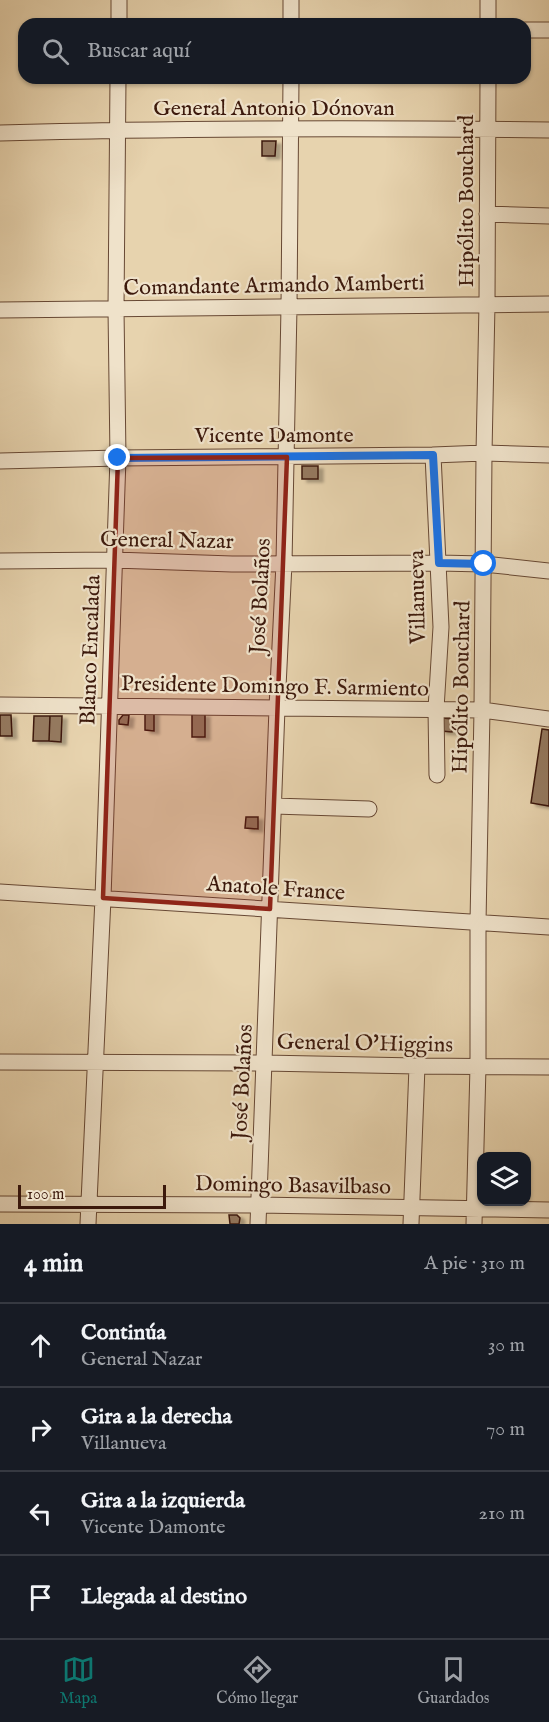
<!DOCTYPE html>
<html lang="es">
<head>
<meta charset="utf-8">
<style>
	:root { --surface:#171b24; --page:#20242c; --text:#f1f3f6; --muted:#9ea1a6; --line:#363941; --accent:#0f766e }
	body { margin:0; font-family:"IM FELL English",serif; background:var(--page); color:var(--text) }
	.controls { position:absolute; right:18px; bottom:18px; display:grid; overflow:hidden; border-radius:12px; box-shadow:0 2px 4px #0004 }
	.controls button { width:54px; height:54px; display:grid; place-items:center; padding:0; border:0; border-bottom:2px solid var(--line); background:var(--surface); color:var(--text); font:30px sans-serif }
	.scale { position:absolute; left:18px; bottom:15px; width:148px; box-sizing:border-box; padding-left:6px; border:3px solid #3c190c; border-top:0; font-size:16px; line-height:21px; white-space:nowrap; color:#3c190c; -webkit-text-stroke:4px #efe2ca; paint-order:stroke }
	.stop { position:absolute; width:18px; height:18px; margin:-14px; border:4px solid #1a73e8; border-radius:50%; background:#fff }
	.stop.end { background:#1a73e8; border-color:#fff; box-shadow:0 2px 6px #0008 }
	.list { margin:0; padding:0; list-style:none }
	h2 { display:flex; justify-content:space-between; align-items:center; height:78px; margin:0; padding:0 24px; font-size:26px }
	h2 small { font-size:20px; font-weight:400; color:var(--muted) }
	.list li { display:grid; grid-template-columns:39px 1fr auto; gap:18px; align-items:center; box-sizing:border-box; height:84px; padding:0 24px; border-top:2px solid var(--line) }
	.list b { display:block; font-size:22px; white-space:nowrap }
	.list p { margin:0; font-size:20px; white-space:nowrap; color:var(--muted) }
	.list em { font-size:20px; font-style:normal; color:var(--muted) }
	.icon { flex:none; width:33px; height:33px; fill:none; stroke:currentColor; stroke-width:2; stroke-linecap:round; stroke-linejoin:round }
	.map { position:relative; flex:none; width:549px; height:1224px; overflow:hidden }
	.search { position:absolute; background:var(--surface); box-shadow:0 2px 4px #0004; left:18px; right:18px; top:18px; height:66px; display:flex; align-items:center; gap:15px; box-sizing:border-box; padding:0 21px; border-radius:18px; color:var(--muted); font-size:22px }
	.sheet { height:414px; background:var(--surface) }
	nav { display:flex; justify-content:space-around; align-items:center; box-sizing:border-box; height:84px; border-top:2px solid var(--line); background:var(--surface); font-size:16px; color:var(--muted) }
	nav a { display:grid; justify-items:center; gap:3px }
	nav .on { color:var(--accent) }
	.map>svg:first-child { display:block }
</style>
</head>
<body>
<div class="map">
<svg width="549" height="1224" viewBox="0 0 549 1224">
	<defs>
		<filter id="shadow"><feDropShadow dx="5" dy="3" stdDeviation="1.5" flood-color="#0004"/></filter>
	</defs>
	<rect width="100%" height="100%" fill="#e7d3ae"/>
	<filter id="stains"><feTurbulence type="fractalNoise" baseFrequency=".00333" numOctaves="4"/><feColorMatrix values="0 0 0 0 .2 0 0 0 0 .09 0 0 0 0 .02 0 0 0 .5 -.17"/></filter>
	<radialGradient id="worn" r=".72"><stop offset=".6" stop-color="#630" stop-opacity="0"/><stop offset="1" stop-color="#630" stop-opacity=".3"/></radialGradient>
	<path fill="#957a60" stroke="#3c190c" stroke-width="1.5" filter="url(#shadow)" d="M 262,141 L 276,141 L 275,156 L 262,156 Z
		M 302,466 L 318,466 L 318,479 L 302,479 Z
		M 145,712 L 154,712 L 154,731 L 145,730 Z
		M 192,714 L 205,714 L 205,737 L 192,737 Z
		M 0,715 L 11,715 L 12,736 L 0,736 Z
		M 123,715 L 129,715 L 128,725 L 119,724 L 119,720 Z
		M 34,716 L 50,716 L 49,741 L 33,741 Z
		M 50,716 L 62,716 L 61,742 L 49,741 Z
		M 442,718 L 453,719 L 452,732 L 441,731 Z
		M 542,729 L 549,730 L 549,806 L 531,803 Z
		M 246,817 L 258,817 L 258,829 L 245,828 Z
		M 229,1215 L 237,1215 L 240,1218 L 239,1224 L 230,1224 Z"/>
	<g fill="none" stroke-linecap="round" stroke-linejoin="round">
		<g stroke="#674834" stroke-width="17">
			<path id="minor" d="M 291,0 L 291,24
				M 119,24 L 119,0
				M 488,24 L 488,0
				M 525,30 L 549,30
				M 0,133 C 183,128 366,128 549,130
				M 487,214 L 549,216
				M 0,310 L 549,304
				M 433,455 L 441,627 L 436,709 L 437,775
				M 0,461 L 118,458 L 433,455 L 484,453 L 549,455
				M 0,561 L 114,560 L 232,564 L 439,563 L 484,564 L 549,571
				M 0,705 L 482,710 L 549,719
				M 274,806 L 369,809
				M 0,892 L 549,927
				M 0,1062 L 264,1063 L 417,1066 L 549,1067
				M 0,1204 L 258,1205 L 549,1210
				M 88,1224 L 103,898 L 118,458 L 116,309 L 118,78
				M 258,1224 L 277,708 L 284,563 L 289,307 L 291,78
				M 411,1224 L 417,1066
				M 474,1224 L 478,1066 L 478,923 L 482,710 L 484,453 L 487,304 L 488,78"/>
		</g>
		<use href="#minor" stroke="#efe2ca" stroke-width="15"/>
	</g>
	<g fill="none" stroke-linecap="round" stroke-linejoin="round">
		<path stroke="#1a73e8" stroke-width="8" d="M 118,458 L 433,455 L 439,563 L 484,564"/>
	</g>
	<path fill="#8f2418" fill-opacity="0.2" stroke="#8f2418" stroke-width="4.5" stroke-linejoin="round" d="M 287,457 L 270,909 L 103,898 L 118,458 Z"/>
	<g text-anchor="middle" stroke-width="4.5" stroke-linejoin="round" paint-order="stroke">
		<g font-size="22" fill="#3c190c" stroke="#efe2ca">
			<text x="274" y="115">General Antonio Dónovan</text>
			<text transform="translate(465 201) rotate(-90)" y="8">Hipólito Bouchard</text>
			<text transform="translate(274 284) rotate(-1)" y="8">Comandante Armando Mamberti</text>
			<text x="274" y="442">Vicente Damonte</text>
			<text transform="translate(167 539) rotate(1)" y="8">General Nazar</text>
			<text transform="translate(259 596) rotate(-87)" y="8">José Bolaños</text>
			<text transform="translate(416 597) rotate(-91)" y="8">Villanueva</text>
			<text transform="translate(89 650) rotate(-88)" y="8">Blanco Encalada</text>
			<text transform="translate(275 685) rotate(1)" y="8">Presidente Domingo F. Sarmiento</text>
			<text transform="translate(460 687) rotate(-89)" y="8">Hipólito Bouchard</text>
			<text transform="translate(276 887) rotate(4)" y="8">Anatole France</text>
			<text transform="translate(365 1042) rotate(1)" y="8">General O'Higgins</text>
			<text transform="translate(241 1082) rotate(-87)" y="8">José Bolaños</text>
			<text transform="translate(293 1184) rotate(1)" y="8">Domingo Basavilbaso</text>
		</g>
	</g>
	<rect width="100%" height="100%" filter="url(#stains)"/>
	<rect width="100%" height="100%" fill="url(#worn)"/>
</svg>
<div class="controls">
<button><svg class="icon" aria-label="layers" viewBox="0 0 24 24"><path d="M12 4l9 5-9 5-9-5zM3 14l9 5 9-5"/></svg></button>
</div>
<div class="scale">100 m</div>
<div class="stop" style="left:484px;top:564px"></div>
<div class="stop end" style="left:118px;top:458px"></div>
<div class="search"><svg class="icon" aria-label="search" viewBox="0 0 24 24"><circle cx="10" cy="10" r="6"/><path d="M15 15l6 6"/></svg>Buscar aquí</div>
</div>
<section class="sheet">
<h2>4 min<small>A pie · 310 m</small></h2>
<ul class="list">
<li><svg class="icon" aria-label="ahead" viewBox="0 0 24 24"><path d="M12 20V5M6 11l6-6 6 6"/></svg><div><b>Continúa</b><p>General Nazar</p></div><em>30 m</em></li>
<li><svg class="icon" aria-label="right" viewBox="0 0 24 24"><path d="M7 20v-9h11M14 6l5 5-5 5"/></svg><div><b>Gira a la derecha</b><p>Villanueva</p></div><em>70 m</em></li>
<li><svg class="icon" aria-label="left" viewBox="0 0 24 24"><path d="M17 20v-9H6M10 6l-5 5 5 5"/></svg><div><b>Gira a la izquierda</b><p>Vicente Damonte</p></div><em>210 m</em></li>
<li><svg class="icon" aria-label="arrive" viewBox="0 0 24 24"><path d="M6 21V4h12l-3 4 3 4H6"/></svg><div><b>Llegada al destino</b></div></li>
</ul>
</section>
<nav>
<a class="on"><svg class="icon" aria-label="map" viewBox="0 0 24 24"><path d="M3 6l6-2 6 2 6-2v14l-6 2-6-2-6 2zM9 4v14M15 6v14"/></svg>Mapa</a>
<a><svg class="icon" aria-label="directions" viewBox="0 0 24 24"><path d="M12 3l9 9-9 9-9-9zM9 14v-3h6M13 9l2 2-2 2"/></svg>Cómo llegar</a>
<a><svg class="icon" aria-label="saved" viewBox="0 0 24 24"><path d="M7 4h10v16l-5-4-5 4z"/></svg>Guardados</a>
</nav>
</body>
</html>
